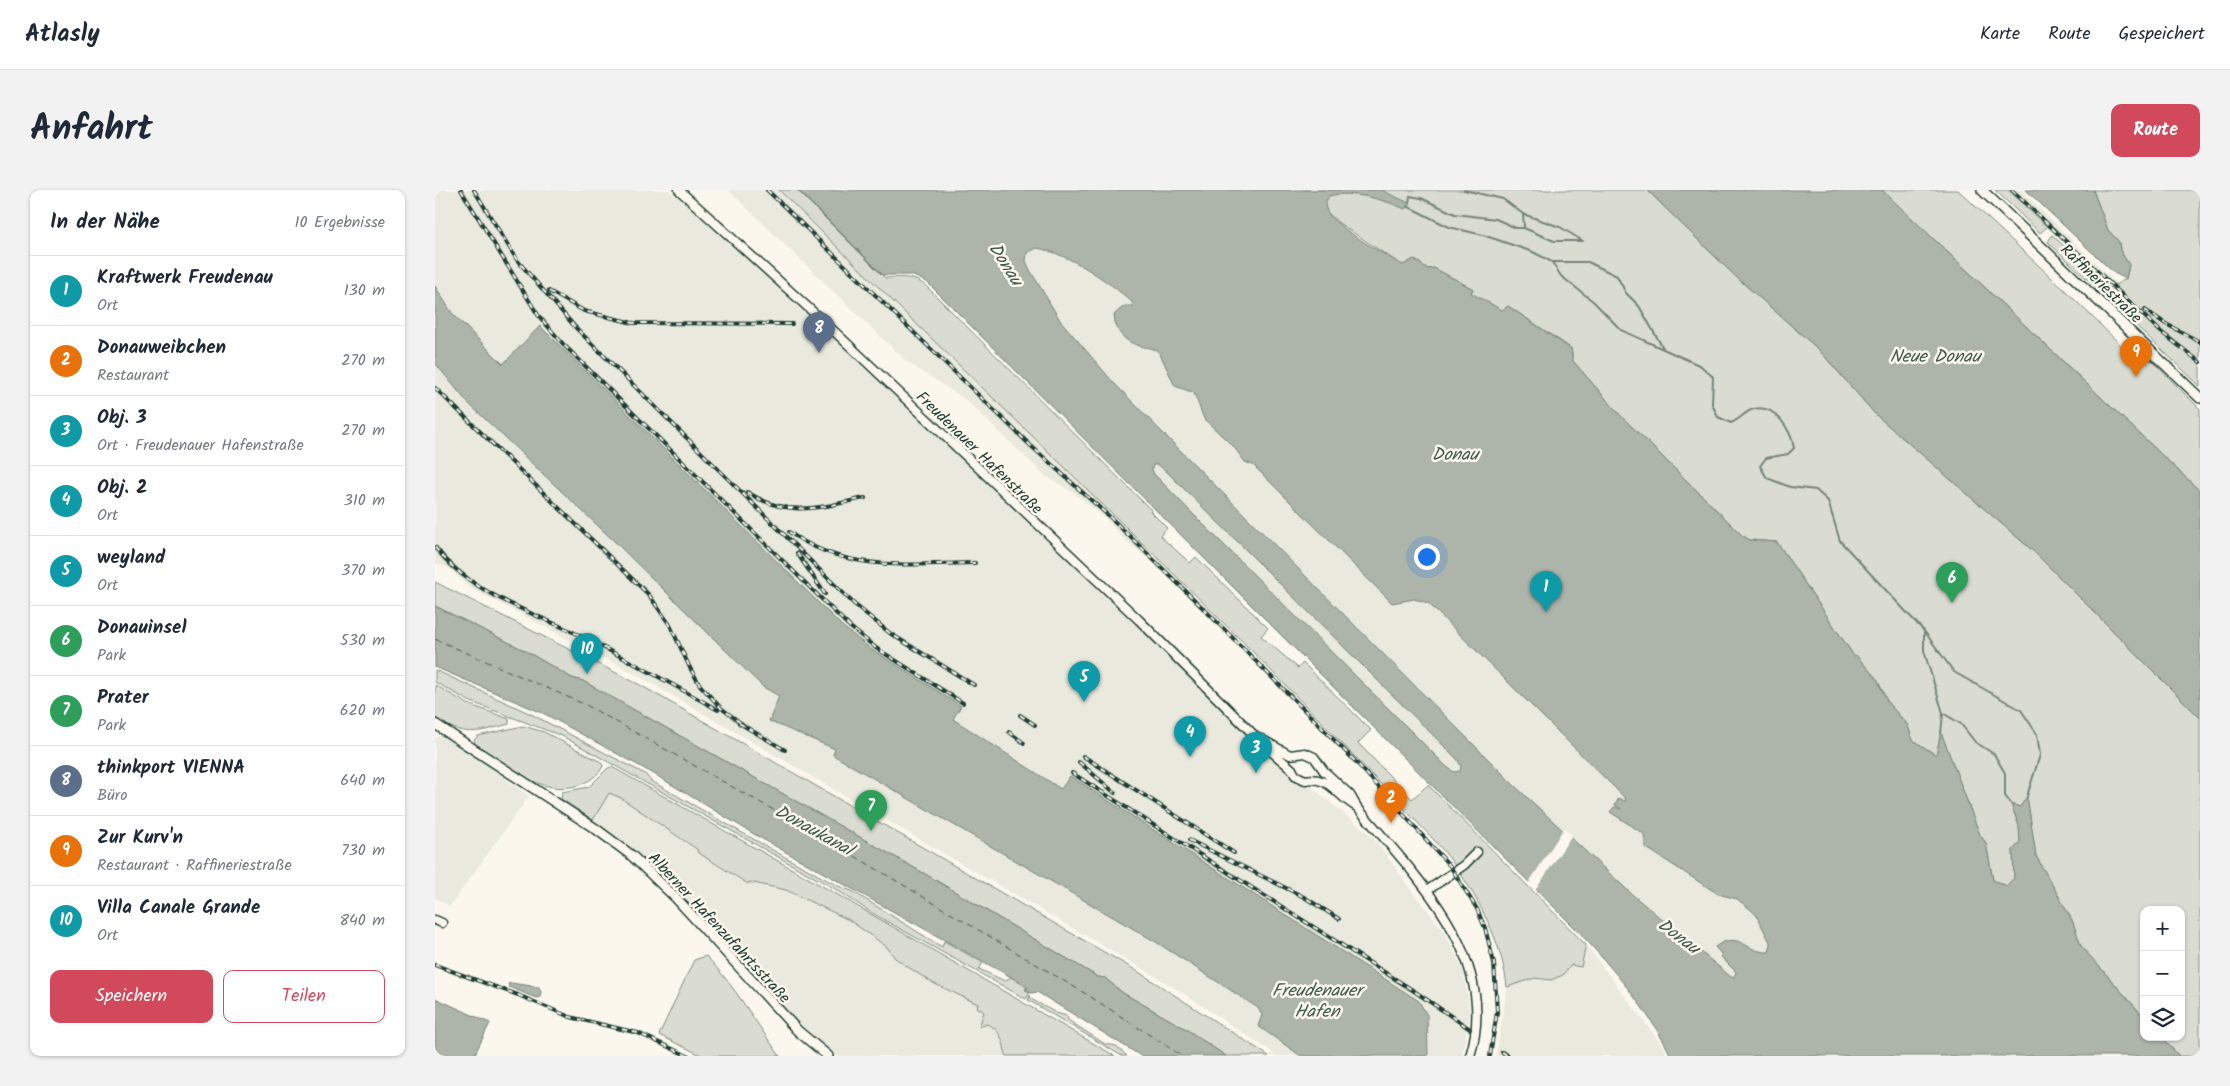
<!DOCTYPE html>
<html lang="de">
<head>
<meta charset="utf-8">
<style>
	:root { --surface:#fff; --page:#f2f2f3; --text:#1f2937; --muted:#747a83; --line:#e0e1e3; --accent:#d1495b }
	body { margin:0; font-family:Kalam,sans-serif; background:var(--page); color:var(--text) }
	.controls { position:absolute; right:15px; bottom:15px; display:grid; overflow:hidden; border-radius:10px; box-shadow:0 1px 4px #0004 }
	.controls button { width:45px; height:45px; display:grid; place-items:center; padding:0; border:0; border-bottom:1px solid var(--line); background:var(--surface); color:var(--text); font:25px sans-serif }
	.you { position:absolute; left:991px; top:366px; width:18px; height:18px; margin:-12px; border:4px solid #fff; border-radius:50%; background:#1a73e8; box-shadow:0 0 0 8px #1a73e833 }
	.badge { display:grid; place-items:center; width:32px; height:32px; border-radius:50%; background:var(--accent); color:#fff; font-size:16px; font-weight:700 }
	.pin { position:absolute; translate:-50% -41px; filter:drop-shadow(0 1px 2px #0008) }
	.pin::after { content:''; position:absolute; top:26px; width:18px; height:15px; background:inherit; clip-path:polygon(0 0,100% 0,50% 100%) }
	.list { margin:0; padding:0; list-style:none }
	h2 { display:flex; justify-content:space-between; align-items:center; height:65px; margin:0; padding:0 20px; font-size:21px }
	h2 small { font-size:16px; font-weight:400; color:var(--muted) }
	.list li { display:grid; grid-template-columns:32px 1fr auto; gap:15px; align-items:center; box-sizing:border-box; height:70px; padding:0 20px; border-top:1px solid var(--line) }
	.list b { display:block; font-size:19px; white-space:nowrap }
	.list p { margin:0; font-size:16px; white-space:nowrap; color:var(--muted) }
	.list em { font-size:16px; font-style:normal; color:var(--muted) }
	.actions { display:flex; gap:10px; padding:15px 20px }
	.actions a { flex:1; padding:11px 0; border:1px solid var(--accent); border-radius:10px; text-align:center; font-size:18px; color:var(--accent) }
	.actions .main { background:var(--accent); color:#fff }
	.icon { flex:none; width:28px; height:28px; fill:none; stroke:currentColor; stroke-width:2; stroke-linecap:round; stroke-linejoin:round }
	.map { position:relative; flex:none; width:1765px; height:866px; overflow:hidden; border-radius:10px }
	header { display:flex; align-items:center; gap:30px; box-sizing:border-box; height:70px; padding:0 25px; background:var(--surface); border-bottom:1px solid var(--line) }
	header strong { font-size:24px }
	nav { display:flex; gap:28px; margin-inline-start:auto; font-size:18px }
	.intro { display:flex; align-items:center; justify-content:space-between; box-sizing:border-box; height:120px; padding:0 30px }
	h1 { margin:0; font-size:35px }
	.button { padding:12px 22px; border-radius:10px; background:var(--accent); color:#fff; font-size:18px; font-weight:700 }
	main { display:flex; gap:30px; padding:0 30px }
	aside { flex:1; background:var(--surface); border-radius:10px; box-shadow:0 1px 4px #0004 }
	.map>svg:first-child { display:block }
</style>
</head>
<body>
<header>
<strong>Atlasly</strong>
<nav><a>Karte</a><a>Route</a><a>Gespeichert</a></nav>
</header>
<div class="intro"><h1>Anfahrt</h1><a class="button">Route</a></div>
<main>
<aside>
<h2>In der Nähe<small>10 Ergebnisse</small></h2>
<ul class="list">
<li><span class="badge" style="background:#0f9aa8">1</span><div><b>Kraftwerk Freudenau</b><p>Ort</p></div><em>130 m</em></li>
<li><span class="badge" style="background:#e8710a">2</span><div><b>Donauweibchen</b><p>Restaurant</p></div><em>270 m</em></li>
<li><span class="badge" style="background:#0f9aa8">3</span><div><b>Obj. 3</b><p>Ort · Freudenauer Hafenstraße</p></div><em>270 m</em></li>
<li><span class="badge" style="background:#0f9aa8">4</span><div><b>Obj. 2</b><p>Ort</p></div><em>310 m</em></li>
<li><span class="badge" style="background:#0f9aa8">5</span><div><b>weyland</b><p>Ort</p></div><em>370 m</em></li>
<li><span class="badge" style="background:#2e9e5b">6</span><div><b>Donauinsel</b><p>Park</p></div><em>530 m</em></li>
<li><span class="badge" style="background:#2e9e5b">7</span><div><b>Prater</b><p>Park</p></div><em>620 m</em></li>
<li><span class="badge" style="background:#5c6f8a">8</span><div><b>thinkport VIENNA</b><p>Büro</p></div><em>640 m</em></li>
<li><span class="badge" style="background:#e8710a">9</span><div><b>Zur Kurv'n</b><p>Restaurant · Raffineriestraße</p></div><em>730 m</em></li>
<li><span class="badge" style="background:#0f9aa8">10</span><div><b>Villa Canale Grande</b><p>Ort</p></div><em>840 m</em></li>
</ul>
<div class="actions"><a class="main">Speichern</a><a>Teilen</a></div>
</aside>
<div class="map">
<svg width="1765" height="866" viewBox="0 0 1765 866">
	<rect width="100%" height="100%" fill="#fbf7ec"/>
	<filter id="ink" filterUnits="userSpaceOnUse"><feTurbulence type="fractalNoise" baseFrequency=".02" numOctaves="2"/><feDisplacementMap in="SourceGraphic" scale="10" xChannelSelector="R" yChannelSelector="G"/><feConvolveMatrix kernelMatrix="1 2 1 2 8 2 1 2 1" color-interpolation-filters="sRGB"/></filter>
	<g filter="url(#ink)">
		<path fill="#eae9de" d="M 0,0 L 234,0 L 394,141 L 725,458 L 813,546 L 938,647 L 979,704 L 1010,742 L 1029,783 L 1035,823 L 1027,866 L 993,866 L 992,825 L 989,816 L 979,807 L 635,587 L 627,599 L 518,529 L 525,516 L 436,459 L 407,436 L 105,136 L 68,174 L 17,123 L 0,96 Z
			M 293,0 L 344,0 L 717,362 L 711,368 L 685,345 L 671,329 L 639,303 L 610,286 L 531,210 L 471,171 Z
			M 1573,0 L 1586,0 L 1687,99 L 1733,151 Z
			M 598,58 L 606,59 L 628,67 L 665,88 L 697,112 L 705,157 L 719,158 L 724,162 L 740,196 L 759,203 L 763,216 L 810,272 L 818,275 L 957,413 L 979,409 L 993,413 L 1192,609 L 1185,620 L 1210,644 L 1210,657 L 1283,703 L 1302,709 L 1315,719 L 1333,746 L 1336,754 L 1334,762 L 1327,762 L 1305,751 L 1298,777 L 1301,785 L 1296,787 L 1199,706 L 1080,596 L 678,192 L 645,154 L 616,117 L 591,71 L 592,63 Z
			M 0,173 L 32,212 L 180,352 L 328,497 L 345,506 L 335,531 L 400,559 L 399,565 L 721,752 L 823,818 L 827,825 L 823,836 L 866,866 L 835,866 L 837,862 L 737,796 L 202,485 L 35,398 L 15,379 L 0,373 Z
			M 718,275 L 724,276 L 731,281 L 1022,569 L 1026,576 L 1025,582 L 1019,582 L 1012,577 L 758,324 L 719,284 L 717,279 Z
			M 7,545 L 47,571 L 94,606 L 15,716 L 0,708 L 0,548 Z
			M 173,602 L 186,608 L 219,630 L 287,679 L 312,694 L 314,692 L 351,700 L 414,730 L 452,757 L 460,768 L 476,779 L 498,793 L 544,814 L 549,822 L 545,836 L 552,834 L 560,839 L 567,851 L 571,866 L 402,866 L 355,825 L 216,676 L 158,630 Z
			M 1151,755 L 1227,855 L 1233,866 L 1061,866 L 1072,797 L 1100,788 L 1107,790 L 1128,785 L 1136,775 L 1148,766 Z"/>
		<path fill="#dbdcd1" stroke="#7d8c82" d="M 344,0 L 362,0 L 450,88 C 465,87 480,86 492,97 L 716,320 L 715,321 L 732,338 L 725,346 L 755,373 L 761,367 L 833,438 L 826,446 L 863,478 L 868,473 L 936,540 L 923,553 L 977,609 L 993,595 L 1151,755 L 1146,777 L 1136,775 L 1128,785 L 1116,790 L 1100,788 L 1072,797 C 1068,758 1049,719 1027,686 C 1009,657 982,633 959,608 C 913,559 865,510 818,462 C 661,306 501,154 344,0 Z
			M 868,0 L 1212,0 L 1300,86 L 1384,160 L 1441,225 L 1598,361 L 1765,528 L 1765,866 L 1744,866 L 1727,847 L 1746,847 L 1746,720 L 1709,720 L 1709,827 L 1646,756 L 1637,730 L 1601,666 L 1592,607 L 1585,617 L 1576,614 L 1584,636 L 1585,653 L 1578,660 L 1579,688 L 1572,696 L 1558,690 L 1551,653 L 1545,645 L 1506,543 L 1501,565 L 1478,550 L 1472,534 L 1453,513 L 1442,489 L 1419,466 L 1342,352 L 1315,350 L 1308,346 L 1185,225 L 1138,171 L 1136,158 L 1073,116 L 1067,121 L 1036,103 L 1038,99 L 999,78 L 993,79 L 979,69 L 968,76 L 904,33 Z
			M 1447,0 L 1523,0 L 1635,105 L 1701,170 L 1715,169 L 1765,219 L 1765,301 Z
			M 1560,0 L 1573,0 L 1612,37 L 1605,43 Z
			M 1658,0 L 1765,0 L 1765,196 L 1613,52 L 1617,45 L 1674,98 L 1691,89 L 1694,75 L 1685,60 L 1684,52 L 1673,40 Z
			M 0,392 L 205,495 L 296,547 L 702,781 L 834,866 L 791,866 L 751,839 L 688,803 L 670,788 L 663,787 L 492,685 L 148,491 L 137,488 L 89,460 L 0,416 Z
			M 0,480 L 96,524 L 210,584 L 216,591 L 341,662 L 403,696 L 417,701 L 507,757 L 509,751 L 548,773 L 544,779 L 570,791 L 576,787 L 594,798 L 590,800 L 595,802 L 591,809 L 437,723 L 402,700 L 127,546 L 34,511 L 0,492 Z
			M 0,495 L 33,514 L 74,529 L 74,534 C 39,543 32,547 0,529 Z
			M 88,536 L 109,542 L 166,572 L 168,576 C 163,586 154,591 144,595 C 105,607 72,575 41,555 L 39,550 L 43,546 Z
			M 177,577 L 403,705 L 680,866 L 571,866 C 569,854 565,838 552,834 L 544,837 L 549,822 L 542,817 L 543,814 L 498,793 L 476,779 L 460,768 L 452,757 L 414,730 L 351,700 L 314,692 L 313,694 L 262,662 L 263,660 L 186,608 L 174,603 L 158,630 L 126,609 L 127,602 L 154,597 L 173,578 Z
			M 271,766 C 300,796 320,832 345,866 L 268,866 L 224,845 L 259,770 Z
			M 595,805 L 596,809 L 621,823 L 632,826 L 633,830 L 670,854 L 681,856 L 692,866 L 687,866 L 593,810 Z"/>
		<path fill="#adb4aa" stroke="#74847b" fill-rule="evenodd" d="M 363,0 L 946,0 L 974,13 L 970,19 C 950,10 916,0 894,6 C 891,11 889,15 892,21 C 898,36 952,66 968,75 L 979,69 L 993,79 L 999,78 L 1038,99 L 1036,103 L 1067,120 L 1073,116 L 1136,159 L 1138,171 L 1185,225 L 1308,346 L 1315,350 L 1342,352 L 1419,466 L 1421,465 L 1442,489 L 1453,513 L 1472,534 L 1478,550 L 1501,565 L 1506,542 L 1545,645 L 1551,653 L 1558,690 L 1571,696 L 1579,688 L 1578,660 L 1585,652 L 1584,636 L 1576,614 L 1585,617 L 1592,606 L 1601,666 L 1637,730 L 1646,756 L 1709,827 L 1709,847 L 1727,847 L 1744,866 L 1236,866 C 1214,820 1177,778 1143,741 L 492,92 L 476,85 L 448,85 ZM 602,58 C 634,64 673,91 697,112 L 698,116 L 689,116 L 679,125 C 680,141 689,152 705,156 C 712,158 717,157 724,162 L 740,196 L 759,203 L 769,229 L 798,256 L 810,272 L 818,275 L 957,413 L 979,409 L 993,413 L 1191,609 L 1190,611 L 1184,608 L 1180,615 L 1186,619 L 1179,617 L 1175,622 L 1209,644 L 1210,657 L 1283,704 L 1302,709 L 1315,719 L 1321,725 L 1336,754 L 1334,762 C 1311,763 1304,739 1280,757 L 1287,765 L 1285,766 L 1301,782 L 1299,787 L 1296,787 L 1199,706 L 1080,596 L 726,241 L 678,192 L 625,130 L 595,80 L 591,71 L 592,63 ZM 718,275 L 723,275 L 731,281 L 1022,569 L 1026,576 L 1025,581 L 1019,582 L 1012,577 L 758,324 L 719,284 L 717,279 Z
			M 1212,0 L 1447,0 L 1765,301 L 1765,528 L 1598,361 L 1441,225 L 1384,160 L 1300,86 Z
			M 1591,0 L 1658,0 L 1673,40 L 1684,52 L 1685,60 L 1694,75 L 1691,89 L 1679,83 Z
			M 0,96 L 17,123 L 68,174 L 105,136 L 407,436 L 436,459 L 526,516 L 518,529 L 626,599 L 635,586 L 984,811 L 992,825 L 993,866 L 866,866 L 823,836 L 827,825 L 823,818 L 721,752 L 398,565 L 400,559 L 334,531 L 344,506 L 328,497 L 180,352 L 32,212 L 0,173 Z
			M 0,416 L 89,460 L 137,488 L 148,491 L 492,685 L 663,787 L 670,788 L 688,803 L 751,839 L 791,866 L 706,866 L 602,802 L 596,803 L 590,799 L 593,798 L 576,787 L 322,646 L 219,584 L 110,524 L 0,477 Z
			M 76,793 L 104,797 L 106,802 L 105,807 L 101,808 L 74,797 L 73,794 Z
			M 0,808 L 55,833 L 39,866 L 0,866 Z"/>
		<path fill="#fbf7ec" d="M 1129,638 L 1137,645 L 1100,701 L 1093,694 Z"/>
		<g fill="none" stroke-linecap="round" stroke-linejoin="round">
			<path stroke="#74847b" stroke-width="2" d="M 974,13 L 975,6 L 986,8 L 1020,24 L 1061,29 L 1081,38 L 1089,38 L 1119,51 L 1148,51 L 1125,37 L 1088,24 L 1068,9 L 1029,0
				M 972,16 L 1014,37 L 1048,45 L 1098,62 L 1117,72 L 1153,72 L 1182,86 L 1191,103 L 1204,116 L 1228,158
				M 1088,24 L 1089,37
				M 1117,72 L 1126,86 L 1159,112 L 1186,140 L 1266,176 L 1278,187 L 1277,214 L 1283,227 L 1296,233 C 1304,230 1309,223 1316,220 C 1339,211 1356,240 1359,258 L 1353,264 L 1331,268 L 1325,276 L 1332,288 L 1355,297 L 1381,300 L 1393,311 L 1405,351 L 1489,441 L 1519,482 L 1586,520 L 1602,544 L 1605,565 L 1592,606
				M 1489,441 L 1489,461 L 1508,523 L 1506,543
				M 1508,523 L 1526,534 L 1540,552 L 1559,564 L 1570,583 L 1570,606 L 1577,615"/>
			<path stroke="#425b52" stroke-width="1" stroke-dasharray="6 5" stroke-linecap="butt" d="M 0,449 L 151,515 L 403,656 L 656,807 L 747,866"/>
			<g stroke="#1f3d34" stroke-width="11">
				<path id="minor" d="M 244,0 L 400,142 L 704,430 L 831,557 L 857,579 L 860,585 L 870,590 C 895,585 902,607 922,617
					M 826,549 L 855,565 L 870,563 L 879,567 L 889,581 L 915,605 L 922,617 C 980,685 1066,768 1035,866
					M 993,700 L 1029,675 L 1042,662
					M 0,730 L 7,733"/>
			</g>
			<g stroke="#1f3d34" stroke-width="12">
				<path id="tertiary" d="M 1547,0 L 1765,208
					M 0,534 L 161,639 L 196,665 L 241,708 L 363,841 L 393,866"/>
			</g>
			<use href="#minor" stroke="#fbf7ec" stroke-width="8"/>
			<use href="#tertiary" stroke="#fbf7ec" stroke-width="9"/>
			<g stroke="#1f3d34" stroke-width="4">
				<path id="rail" d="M 26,0 L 103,125 L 129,155 L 414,436 L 441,458 L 528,513
					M 39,0 L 82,70 L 141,138 L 419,414 L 456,444 L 539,495
					M 332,0 L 595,255 L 676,328 L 772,422 L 920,571 L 1015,676 L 1042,719 L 1050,738 L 1059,773 L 1062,822 L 1055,866
					M 1577,0 L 1726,142 L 1765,172
					M 114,101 L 149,121 L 198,133 L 357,134
					M 1710,120 L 1731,134 L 1765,152
					M 0,198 L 214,405 L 235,435 L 255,478 L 265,495 L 286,518 L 310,536
					M 312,302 C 354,329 386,317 430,308
					M 354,342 C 411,383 474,374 540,373
					M 0,357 C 35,403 92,420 142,444 C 190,468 237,494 283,520
					M 362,363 L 390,404
					M 585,525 L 600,535
					M 304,533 L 350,560
					M 574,542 L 589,553
					M 648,566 L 799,663
					M 644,572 L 680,603
					M 637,583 L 979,801 L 1035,839
					M 754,650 L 869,707 L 904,729
					M 0,775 L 83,805 L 135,827 L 203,843 L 253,866
					M 1067,862 L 1073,866"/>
			</g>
			<use href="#rail" stroke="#fbf7ec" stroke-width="2" stroke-dasharray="5.5" stroke-linecap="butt"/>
		</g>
	</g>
	<g text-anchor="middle" stroke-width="5" stroke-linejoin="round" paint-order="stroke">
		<g font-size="16" fill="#1f3d34" stroke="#fbf7ec">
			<text transform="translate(1667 93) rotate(44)" y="6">Raffineriestraße</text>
			<text transform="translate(545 262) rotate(44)" y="6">Freudenauer Hafenstraße</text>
			<text transform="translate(285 737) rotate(47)" y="6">Alberner Hafenzufahrtsstraße</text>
		</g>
		<g font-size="18" font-style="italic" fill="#425b52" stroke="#fbf7ec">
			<text transform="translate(571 74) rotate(58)" y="6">Donau</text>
			<text x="1500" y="172">Neue Donau</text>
			<text x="1020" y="270">Donau</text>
			<text transform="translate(379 640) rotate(29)" y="6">Donaukanal</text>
			<text transform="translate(1244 746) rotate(37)" y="6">Donau</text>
			<text x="882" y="806">Freudenauer<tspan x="882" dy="21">Hafen</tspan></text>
		</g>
	</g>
</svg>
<div class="controls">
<button>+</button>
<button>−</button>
<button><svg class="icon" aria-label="layers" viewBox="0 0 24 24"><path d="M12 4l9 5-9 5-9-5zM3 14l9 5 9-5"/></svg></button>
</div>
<div class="you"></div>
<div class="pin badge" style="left:1111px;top:422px;background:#0f9aa8">1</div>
<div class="pin badge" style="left:956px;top:633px;background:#e8710a">2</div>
<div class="pin badge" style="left:821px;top:583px;background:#0f9aa8">3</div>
<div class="pin badge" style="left:755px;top:567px;background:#0f9aa8">4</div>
<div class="pin badge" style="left:649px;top:512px;background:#0f9aa8">5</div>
<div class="pin badge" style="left:1517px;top:413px;background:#2e9e5b">6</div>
<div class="pin badge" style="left:436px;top:641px;background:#2e9e5b">7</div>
<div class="pin badge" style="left:384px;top:163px;background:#5c6f8a">8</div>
<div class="pin badge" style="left:1701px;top:187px;background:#e8710a">9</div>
<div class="pin badge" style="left:152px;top:484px;background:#0f9aa8">10</div>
</div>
</main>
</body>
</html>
